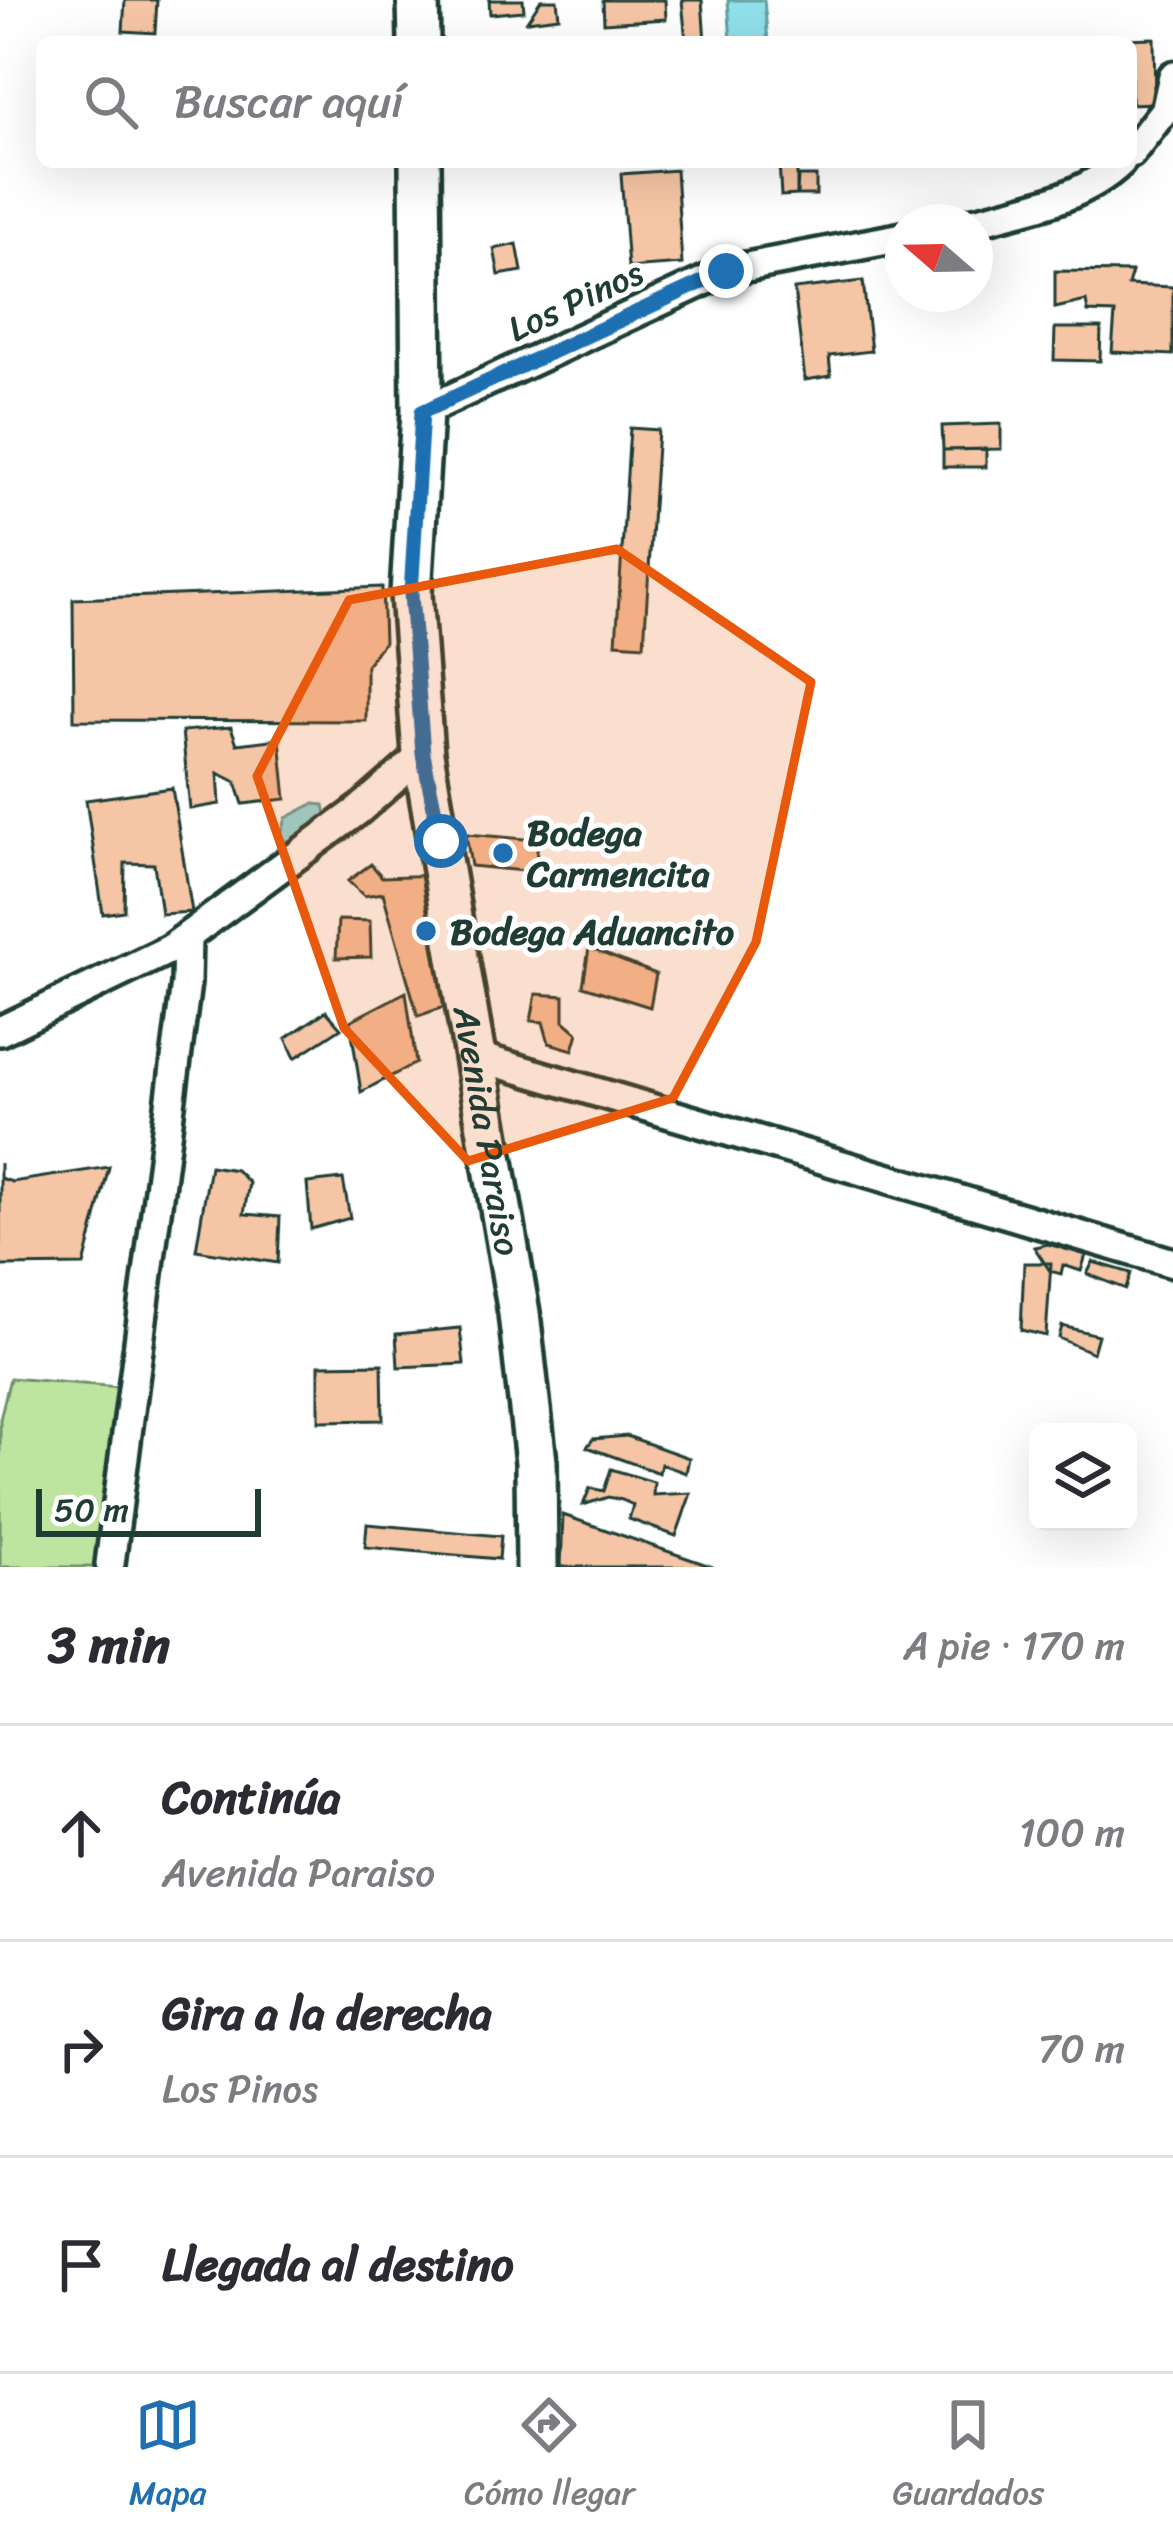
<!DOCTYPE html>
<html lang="es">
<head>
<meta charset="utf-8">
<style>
	:root { --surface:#fff; --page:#f2f2f3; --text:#2b2b33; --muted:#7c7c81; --line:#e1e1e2; --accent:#1f6fb2 }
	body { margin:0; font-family:Sriracha,sans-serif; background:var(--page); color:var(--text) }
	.controls { position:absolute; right:36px; bottom:36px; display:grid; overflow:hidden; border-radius:18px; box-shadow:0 12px 48px #0002 }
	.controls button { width:108px; height:108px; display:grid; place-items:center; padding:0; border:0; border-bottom:3px solid var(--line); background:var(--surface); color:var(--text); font:60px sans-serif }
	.compass { position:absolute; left:885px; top:204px; width:108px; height:108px; border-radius:50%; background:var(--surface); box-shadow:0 12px 48px #0002; rotate:290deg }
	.scale { position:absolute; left:36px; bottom:30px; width:225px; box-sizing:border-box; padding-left:12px; border:6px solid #1f3d34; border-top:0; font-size:33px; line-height:42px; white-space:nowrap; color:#1f3d34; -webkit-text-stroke:9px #fff; paint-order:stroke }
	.stop { position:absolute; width:36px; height:36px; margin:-27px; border:9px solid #1f6fb2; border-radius:50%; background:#fff }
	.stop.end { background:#1f6fb2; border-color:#fff; box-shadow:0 3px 12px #0008 }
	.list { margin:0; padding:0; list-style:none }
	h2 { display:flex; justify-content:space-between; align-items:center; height:156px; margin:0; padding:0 48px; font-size:51px }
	h2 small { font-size:39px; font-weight:400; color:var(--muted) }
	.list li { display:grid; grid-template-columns:78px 1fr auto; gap:36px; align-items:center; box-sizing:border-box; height:216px; padding:0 48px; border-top:3px solid var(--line) }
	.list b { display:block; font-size:45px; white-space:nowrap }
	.list p { margin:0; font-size:39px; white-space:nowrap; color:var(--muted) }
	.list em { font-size:39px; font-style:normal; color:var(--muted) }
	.icon { flex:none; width:66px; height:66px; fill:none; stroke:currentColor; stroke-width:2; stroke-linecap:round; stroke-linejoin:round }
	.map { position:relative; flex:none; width:1173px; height:1567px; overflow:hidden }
	.search { position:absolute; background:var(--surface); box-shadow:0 12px 48px #0002; left:36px; right:36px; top:36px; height:132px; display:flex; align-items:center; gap:30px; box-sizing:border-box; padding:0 42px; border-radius:18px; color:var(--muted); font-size:45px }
	.sheet { height:804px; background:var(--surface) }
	nav { display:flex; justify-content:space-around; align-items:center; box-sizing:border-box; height:168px; border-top:3px solid var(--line); background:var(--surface); font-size:33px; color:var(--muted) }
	nav a { display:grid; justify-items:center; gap:6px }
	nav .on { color:var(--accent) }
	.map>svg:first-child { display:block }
</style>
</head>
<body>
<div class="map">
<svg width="1173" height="1567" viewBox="0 0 1173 1567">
	<rect width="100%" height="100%" fill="#fff"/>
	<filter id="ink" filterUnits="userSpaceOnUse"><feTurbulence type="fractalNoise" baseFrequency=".00833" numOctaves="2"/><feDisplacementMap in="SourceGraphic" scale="24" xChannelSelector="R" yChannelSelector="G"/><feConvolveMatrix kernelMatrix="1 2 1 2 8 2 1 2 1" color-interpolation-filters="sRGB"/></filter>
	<g filter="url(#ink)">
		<path fill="#bde5a0" stroke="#6e916a" stroke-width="3" d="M 10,1378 L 144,1389 L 121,1567 L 0,1567 L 0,1419 Z"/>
		<path fill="#8fe0ea" stroke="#629fa1" stroke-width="3" d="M 728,0 L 764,0 L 768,41 L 731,42 Z
			M 313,804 L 324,805 L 328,823 L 293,846 L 280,837 L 286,818 Z"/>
		<path fill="#f6c5a5" stroke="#1f3d34" stroke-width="3" d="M 125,0 L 157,0 L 155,33 L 123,31 Z
			M 489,0 L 523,0 L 524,11 L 490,14 Z
			M 541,0 L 557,0 L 559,17 L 527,21 Z
			M 603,0 L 665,0 L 666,19 L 604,23 Z
			M 682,0 L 702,0 L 705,42 L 686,42 Z
			M 1154,38 L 1155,103 L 1131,104 L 1131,42 L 1018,42 Z
			M 779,162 L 797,162 L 797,195 L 781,196 Z
			M 676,170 L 682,264 L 628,268 L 621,174 Z
			M 798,176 L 816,176 L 816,195 L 797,195 Z
			M 517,244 L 522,271 L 499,275 L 494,249 Z
			M 1055,271 L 1132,272 L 1128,285 L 1173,287 L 1173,355 L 1112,352 L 1115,313 L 1088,312 L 1086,301 L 1055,308 Z
			M 863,281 L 871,351 L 829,356 L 831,376 L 805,380 L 794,289 Z
			M 1055,328 L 1101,328 L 1100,361 L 1054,360 Z
			M 1001,424 L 1001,449 L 943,450 L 942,426 Z
			M 630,428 L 658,430 L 644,645 L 616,643 Z
			M 986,449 L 986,467 L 943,467 L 943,450 Z
			M 382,587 L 384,642 L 366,665 L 366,721 L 74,720 L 73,599 Z
			M 231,727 L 237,744 L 280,739 L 286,799 L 243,804 L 236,782 L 218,773 L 220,804 L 190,809 L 182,731 Z
			M 172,788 L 192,912 L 161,914 L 154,864 L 125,863 L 124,911 L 103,914 L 86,800 Z
			M 466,834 L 538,840 L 535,872 L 471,866 Z
			M 371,864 L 382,877 L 437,875 L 467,999 L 418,1016 L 383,893 L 364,896 L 348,881 Z
			M 338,920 L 370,921 L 371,957 L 336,958 Z
			M 589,948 L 656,974 L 650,1007 L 583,986 Z
			M 406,992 L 416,1063 L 361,1092 L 350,1021 Z
			M 536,994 L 564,996 L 564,1021 L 578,1033 L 573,1050 L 549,1043 L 543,1022 L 531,1021 Z
			M 326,1011 L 341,1028 L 295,1058 L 286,1038 Z
			M 0,1163 L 0,1178 L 12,1182 L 109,1167 L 84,1265 L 0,1266 Z
			M 210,1166 L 236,1170 L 249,1183 L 244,1214 L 280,1217 L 278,1263 L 196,1250 Z
			M 343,1179 L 350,1218 L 311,1229 L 307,1183 Z
			M 1048,1244 L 1086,1255 L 1081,1271 L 1063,1265 L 1061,1274 L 1050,1271 L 1034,1247 Z
			M 1093,1262 L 1131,1273 L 1126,1289 L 1087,1274 Z
			M 1024,1263 L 1051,1263 L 1046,1336 L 1021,1330 Z
			M 1062,1326 L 1098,1335 L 1093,1353 L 1059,1338 Z
			M 460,1328 L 464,1364 L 398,1367 L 396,1334 Z
			M 382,1364 L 383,1420 L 319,1421 L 319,1365 Z
			M 627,1436 L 689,1458 L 686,1473 L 661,1464 L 659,1473 L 587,1447 L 593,1439 Z
			M 611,1469 L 654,1482 L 653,1495 L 691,1493 L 676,1536 L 629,1519 L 633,1505 L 622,1500 L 608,1497 L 583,1505 L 590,1488 L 604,1491 Z
			M 563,1515 L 713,1567 L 561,1567 Z
			M 367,1524 L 501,1536 L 499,1559 L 365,1547 Z"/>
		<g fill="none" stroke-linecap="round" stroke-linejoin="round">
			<g stroke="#1f3d34" stroke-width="36">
				<path id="minor" d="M 1131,153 L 1166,108 L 1173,76
					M 974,222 C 1024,209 1083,199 1121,162
					M 422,412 L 726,271 L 903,237
					M 0,1031 L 170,949 L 359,810 L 423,754
					M 478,1057 L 1173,1263
					M 110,1564 L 186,983 L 187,937"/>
			</g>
			<g stroke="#1f3d34" stroke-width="48">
				<g id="secondary">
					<path d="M 418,0 L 419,42"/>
					<path id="s1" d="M 420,162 L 422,412 L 411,594 L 423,754 L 519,1313 L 536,1462 L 537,1567"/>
				</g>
			</g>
			<use href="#minor" stroke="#fff" stroke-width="27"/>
			<use href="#secondary" stroke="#fff" stroke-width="39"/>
		</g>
	</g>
	<g fill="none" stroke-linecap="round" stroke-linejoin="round" filter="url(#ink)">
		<path stroke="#1f6fb2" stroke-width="15" d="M 441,841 L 423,754 L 411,594 L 422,412 L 726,271"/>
	</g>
	<path fill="#e8590c" fill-opacity="0.2" stroke="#e8590c" stroke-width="9" stroke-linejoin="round" d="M 617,549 L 811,682 L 756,942 L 673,1098 L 468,1161 L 344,1028 L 257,776 L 349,600 Z"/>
	<g fill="#1f6fb2" stroke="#fff" stroke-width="4.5">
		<circle cx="503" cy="853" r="12"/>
		<circle cx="426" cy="931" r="12"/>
	</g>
	<g text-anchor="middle" stroke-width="10" stroke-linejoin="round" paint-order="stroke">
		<g font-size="36" fill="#1f3d34" stroke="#fff">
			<text transform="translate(575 300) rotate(-25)" y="13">Los Pinos</text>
			<text dy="13" stroke="none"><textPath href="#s1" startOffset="975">Avenida Paraiso</textPath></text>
		</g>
		<g font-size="36" font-weight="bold" fill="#1f3d34" stroke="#fff" text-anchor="start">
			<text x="527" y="845">Bodega<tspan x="527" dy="41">Carmencita</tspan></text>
			<text x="450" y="944">Bodega Aduancito</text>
		</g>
	</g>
</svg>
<div class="controls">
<button><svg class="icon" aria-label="layers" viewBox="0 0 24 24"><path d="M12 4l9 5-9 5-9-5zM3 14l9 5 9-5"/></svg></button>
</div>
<svg class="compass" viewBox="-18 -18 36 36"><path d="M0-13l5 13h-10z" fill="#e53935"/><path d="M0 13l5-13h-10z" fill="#7c7c81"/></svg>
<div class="scale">50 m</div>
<div class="stop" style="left:441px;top:841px"></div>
<div class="stop end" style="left:726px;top:271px"></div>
<div class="search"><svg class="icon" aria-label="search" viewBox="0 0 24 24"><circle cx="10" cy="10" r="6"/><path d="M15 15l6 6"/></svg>Buscar aquí</div>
</div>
<section class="sheet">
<h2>3 min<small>A pie · 170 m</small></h2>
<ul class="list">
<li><svg class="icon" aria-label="ahead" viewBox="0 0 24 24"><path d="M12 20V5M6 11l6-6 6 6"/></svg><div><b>Continúa</b><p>Avenida Paraiso</p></div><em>100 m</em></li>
<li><svg class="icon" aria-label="right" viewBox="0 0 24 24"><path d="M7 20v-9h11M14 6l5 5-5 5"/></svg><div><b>Gira a la derecha</b><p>Los Pinos</p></div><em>70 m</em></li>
<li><svg class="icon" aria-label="arrive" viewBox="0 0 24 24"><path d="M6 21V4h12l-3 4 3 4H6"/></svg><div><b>Llegada al destino</b></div></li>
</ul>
</section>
<nav>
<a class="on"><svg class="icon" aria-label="map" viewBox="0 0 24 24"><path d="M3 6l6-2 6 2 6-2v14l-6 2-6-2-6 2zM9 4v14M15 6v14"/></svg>Mapa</a>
<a><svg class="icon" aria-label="directions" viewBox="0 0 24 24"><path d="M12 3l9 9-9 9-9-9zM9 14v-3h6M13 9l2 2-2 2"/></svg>Cómo llegar</a>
<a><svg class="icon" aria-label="saved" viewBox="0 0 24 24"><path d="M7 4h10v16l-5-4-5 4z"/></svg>Guardados</a>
</nav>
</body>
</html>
